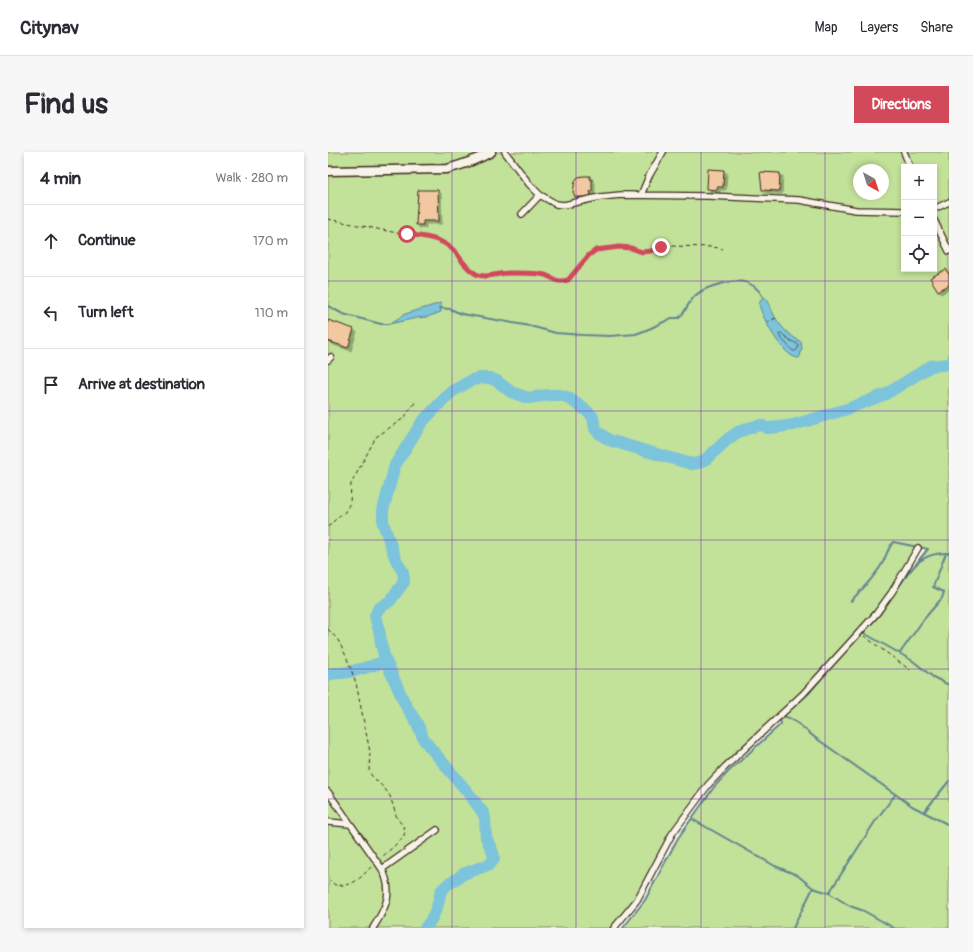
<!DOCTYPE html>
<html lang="en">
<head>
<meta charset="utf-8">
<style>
	:root { --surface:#fff; --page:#f7f7f7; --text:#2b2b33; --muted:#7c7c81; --line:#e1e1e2; --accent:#d1495b }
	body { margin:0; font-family:Pangolin,sans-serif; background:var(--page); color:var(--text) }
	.controls { position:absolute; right:12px; top:12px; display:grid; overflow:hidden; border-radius:0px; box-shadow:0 2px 6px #0003 }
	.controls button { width:36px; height:36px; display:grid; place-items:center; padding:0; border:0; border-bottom:1px solid var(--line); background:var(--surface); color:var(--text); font:20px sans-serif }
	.compass { position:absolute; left:525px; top:12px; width:36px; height:36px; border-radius:50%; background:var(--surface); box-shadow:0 2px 6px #0003; rotate:141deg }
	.stop { position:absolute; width:12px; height:12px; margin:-9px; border:3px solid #d1495b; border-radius:50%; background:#fff }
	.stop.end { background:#d1495b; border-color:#fff; box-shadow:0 1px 4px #0008 }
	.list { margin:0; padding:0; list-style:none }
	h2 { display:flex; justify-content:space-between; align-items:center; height:52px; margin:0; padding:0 16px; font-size:17px }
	h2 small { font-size:13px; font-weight:400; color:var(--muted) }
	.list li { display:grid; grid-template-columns:26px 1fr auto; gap:12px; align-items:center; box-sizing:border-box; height:72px; padding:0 16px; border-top:1px solid var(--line) }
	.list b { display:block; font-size:15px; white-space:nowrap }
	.list em { font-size:13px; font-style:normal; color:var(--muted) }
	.icon { flex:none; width:22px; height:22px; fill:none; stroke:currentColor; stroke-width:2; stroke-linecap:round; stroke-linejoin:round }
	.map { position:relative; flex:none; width:621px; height:776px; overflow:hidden; border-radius:0px }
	header { display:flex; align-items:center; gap:24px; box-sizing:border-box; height:56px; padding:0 20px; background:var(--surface); border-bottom:1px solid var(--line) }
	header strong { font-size:19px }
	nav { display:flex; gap:22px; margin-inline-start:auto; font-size:14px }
	.intro { display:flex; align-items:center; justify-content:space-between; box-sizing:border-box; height:96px; padding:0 24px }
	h1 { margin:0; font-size:28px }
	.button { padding:10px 18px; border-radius:0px; background:var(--accent); color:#fff; font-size:14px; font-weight:700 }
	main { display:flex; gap:24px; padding:0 24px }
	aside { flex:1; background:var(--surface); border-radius:0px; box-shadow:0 2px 6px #0003 }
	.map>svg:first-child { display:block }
</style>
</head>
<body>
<header>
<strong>Citynav</strong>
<nav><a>Map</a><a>Layers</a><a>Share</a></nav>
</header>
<div class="intro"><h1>Find us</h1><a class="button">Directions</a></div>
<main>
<aside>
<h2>4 min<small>Walk · 280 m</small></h2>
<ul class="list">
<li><svg class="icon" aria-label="ahead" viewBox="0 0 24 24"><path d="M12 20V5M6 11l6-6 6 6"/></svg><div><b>Continue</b></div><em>170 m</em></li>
<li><svg class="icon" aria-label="left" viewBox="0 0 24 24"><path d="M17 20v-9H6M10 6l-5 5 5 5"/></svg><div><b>Turn left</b></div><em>110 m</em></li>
<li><svg class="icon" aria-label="arrive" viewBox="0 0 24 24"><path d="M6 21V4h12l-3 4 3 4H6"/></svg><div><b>Arrive at destination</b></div></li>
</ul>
</aside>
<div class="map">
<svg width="621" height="776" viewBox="0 0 621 776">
	<defs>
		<filter id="shadow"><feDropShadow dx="3" dy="3" stdDeviation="0" flood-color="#0004"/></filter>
	</defs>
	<rect width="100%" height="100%" fill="#f7f3e8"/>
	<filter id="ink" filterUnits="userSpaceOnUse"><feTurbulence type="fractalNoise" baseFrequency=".025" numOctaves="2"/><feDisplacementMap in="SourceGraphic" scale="8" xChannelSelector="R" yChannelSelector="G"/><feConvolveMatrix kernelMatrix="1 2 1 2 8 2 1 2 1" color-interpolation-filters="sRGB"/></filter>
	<g filter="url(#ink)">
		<path fill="#c2e199" stroke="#7e865c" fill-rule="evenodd" d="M 0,0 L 621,0 L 621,776 L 295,776 L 317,748 L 350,686 L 386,635 L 401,619 L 453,572 L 452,567 L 455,564 L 481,541 L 522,493 L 547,468 L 576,426 L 599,397 L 590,394 L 552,456 L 462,551 L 375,636 L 303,754 L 284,776 L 0,776 ZM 576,15 L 606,15 L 606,117 L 576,117 ZM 531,18 L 555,18 L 555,42 L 531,42 Z"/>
		<path fill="#7cc3dc" stroke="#628690" d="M 436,145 C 442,149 442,155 445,161 C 451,174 461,183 473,190 L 474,197 L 472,201 L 473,202 L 471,206 C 456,207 434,166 431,152 L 434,146 Z
			M 113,151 L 113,160 L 99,165 L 89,166 L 61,172 L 77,162 Z"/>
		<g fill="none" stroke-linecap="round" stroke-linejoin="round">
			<path stroke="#55676a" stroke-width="1" d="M 453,181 L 463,189 L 470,192 L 470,196 L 468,199 L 465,199 L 452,185 L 451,182 Z"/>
			<path stroke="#628690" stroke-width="2" d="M 0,154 L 15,162 L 53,172 L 61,172
				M 111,156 L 122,157 L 134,162 L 202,174 L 228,181 L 255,183 L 282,184 L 308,182 L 323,176 L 344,166 L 351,166 C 358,160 360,150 367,144 C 373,138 381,135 389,133 C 407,128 424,125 435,145
				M 566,441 C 583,419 589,400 621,401
				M 523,449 C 534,437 545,427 554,412 C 558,405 560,396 565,390 L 600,397 L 591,408
				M 542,473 L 553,461 L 561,448
				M 534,480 L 585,509 L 605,525 L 621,533
				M 572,501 L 596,467 L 614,446 L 616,440 L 605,435 L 618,401
				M 461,559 L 481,541 L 502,516
				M 455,564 C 469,567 479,581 492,589 L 584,654 L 621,673
				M 596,660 L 621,629
				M 364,667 L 447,714 L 469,723 L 485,736 L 501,741 L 522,754 L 536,759 L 566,776
				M 501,741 L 548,668 L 567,643
				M 295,776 L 317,748 L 350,686 L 386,635 L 401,619 L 453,572 L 452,567 L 453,566
				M 465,776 L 485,736"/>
			<path stroke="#7cc3dc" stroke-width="12" d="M 0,523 C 7,520 13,522 20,520 C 32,518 43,514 55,510 L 57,507
				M 97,776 L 103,768 L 109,755 L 113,739 L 120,732 L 126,729 L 135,722 L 162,712 L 166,707 L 165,701 L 158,685 L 157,666 L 155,661 L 142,643 L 96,588 L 89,571 L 77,552 L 57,507 L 53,492 L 52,482 L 47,464 L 50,457 L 62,449 L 76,430 L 75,420 L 68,408 L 55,371 L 55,358 L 67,313 L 94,270 L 123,240 L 144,228 L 154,226 L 162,226 L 169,229 L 183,240 L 200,246 L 221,243 L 231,243 L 239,245 L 259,259 L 265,265 L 267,277 L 271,281 L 281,288 L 318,299 L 364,312 L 370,311 L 377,308 L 400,287 L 410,280 L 424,275 L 433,273 L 439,276 L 451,275 L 465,273 L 519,257 L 558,242 L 603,214 L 621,212"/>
		</g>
		<path fill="#f2c8a1" stroke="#3b2a1e" filter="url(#shadow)" d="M 380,17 L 396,18 L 395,35 L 389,35 L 389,38 L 379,37 Z
			M 432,20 L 452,21 L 451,39 L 434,38 Z
			M 256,24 L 262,24 L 262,27 L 264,28 L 264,39 L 262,39 L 263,43 L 261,44 L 261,45 L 247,45 L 245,40 L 247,29 L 250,25 Z
			M 90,38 L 110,38 L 111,69 L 95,69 L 95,73 L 88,73 Z
			M 618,117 L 621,123 L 621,133 L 610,139 L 602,126 Z
			M 0,168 L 26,177 L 20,196 L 0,189 Z"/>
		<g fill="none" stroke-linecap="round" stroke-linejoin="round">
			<g stroke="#3b2a1e" stroke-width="8">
				<path id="street" d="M 177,0 L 202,33 L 212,43 L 228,52 L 236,53 L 272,45 L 293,43 L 380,44 L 471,48 L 528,58 L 576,59
					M 576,0 L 582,15
					M 313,43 L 321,24 L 335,0
					M 606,57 L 621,50
					M 194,62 L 212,43
					M 606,68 L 621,99
					M 0,208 L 3,205
					M 0,640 L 54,717 C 66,740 58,756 45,776
					M 0,670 L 22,672
					M 54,717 L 109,678
					M 286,776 L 309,748 L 344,682 L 380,633 L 397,615 L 475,542 L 548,462 L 564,440 L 590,396"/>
			</g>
			<g stroke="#3b2a1e" stroke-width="11">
				<path id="secondary" d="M 0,19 L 119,17 C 134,13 149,8 163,0"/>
			</g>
			<path stroke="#3b2a1e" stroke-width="1" stroke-dasharray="4 3" stroke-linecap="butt" d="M 0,67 L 79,83 L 98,85 L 112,88 L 124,96 L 142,118 L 154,124 L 180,121 L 213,122 L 221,124 L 228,129 L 235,130 L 241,128 L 261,103 L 268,98 L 280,96 L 303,96 L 314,100 L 323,99 L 333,95 L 343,94 L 386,95 L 395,97
				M 438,171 L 448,166
				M 0,375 L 10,365 L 17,360 L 22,351 L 23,332 L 48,285 L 76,266 L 88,249
				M 0,477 L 10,488 L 18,504 L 28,531 L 42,600 L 41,618 L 43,623 L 57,637 L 62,644 L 69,666 L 76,675 L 77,680 L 75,686 L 54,705
				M 536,484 L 582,518
				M 0,726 L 7,733 C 26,735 32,726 44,714"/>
			<use href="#street" stroke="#f7f3e8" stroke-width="5.5"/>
			<use href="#secondary" stroke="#f7f3e8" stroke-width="8"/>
		</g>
	</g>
	<g fill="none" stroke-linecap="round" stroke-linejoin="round" filter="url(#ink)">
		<path stroke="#d1495b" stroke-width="5" d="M 79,82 C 98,85 116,86 129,102 C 134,109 139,117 148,122 C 158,127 170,121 181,121 C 191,121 202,121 212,122 C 225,123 225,132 240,128 L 261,103 L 268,98 L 291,95 L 303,96 L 314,100 L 323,99 L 333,95"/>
	</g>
	<path fill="none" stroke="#7b2cbf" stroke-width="1" stroke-opacity="0.55" d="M 124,0 L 124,776M 248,0 L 248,776M 373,0 L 373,776M 497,0 L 497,776M 0,129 L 621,129M 0,259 L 621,259M 0,388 L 621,388M 0,517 L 621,517M 0,647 L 621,647"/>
</svg>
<div class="controls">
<button>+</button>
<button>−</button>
<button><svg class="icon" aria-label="locate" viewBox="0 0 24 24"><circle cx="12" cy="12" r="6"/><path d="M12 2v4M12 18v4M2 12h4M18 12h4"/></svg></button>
</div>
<svg class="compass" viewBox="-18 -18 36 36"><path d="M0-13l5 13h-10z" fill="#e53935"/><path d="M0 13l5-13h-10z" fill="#7c7c81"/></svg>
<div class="stop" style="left:79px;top:82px"></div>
<div class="stop end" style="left:333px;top:95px"></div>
</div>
</main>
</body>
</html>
